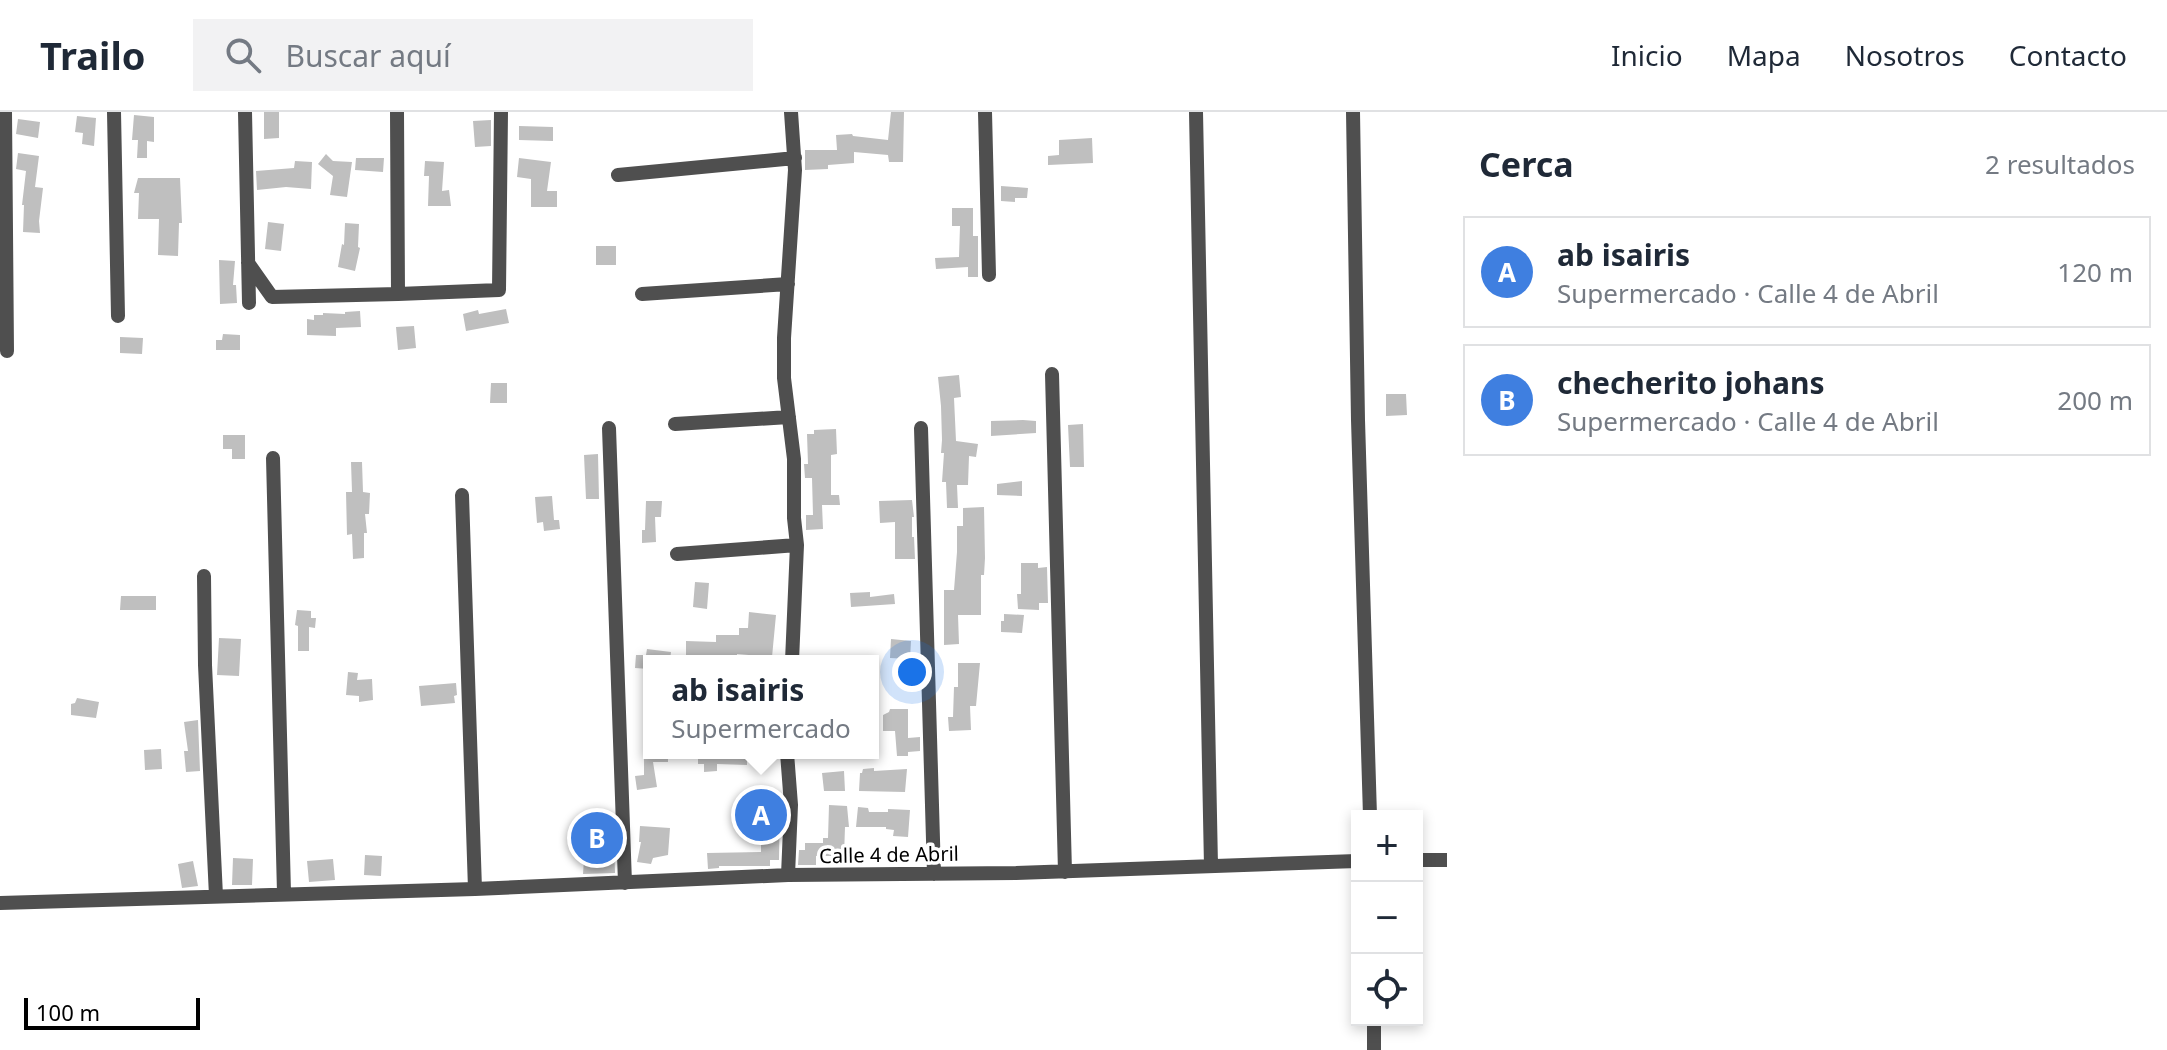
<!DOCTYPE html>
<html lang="es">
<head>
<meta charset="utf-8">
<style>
	:root { --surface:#fff; --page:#f2f2f3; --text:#1f2937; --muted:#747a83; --line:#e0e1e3; --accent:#000 }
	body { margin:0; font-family:"Noto Sans",sans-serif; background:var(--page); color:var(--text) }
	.controls { position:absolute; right:24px; bottom:24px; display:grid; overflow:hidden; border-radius:0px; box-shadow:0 4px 12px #0003 }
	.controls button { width:72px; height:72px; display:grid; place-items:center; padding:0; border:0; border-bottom:2px solid var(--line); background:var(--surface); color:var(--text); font:40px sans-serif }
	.scale { position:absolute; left:24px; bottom:20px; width:176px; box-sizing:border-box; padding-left:8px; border:4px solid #000; border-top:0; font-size:22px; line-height:28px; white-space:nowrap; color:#000; -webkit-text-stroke:6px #fff; paint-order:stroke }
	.you { position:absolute; left:912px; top:560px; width:28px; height:28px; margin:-20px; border:6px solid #fff; border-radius:50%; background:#1a73e8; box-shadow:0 0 0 12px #1a73e833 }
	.badge { display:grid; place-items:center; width:52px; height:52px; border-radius:50%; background:var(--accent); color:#fff; font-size:26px; font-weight:700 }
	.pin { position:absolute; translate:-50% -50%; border:4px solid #fff; box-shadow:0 2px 8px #0006 }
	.popup { position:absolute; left:643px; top:543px; width:236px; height:104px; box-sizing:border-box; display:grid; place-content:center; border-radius:0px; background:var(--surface); filter:drop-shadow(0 2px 6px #0005); font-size:26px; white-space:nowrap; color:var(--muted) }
	.popup b { font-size:30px; color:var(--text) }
	.popup::after { content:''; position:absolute; left:50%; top:100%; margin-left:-16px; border:16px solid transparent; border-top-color:var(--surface) }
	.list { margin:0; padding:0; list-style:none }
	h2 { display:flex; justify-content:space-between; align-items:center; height:104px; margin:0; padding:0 32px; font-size:34px }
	h2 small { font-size:26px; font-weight:400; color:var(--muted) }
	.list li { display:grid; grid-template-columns:52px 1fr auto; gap:24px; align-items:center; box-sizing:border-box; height:112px; margin:0 16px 16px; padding:0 16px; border:2px solid var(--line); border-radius:0px }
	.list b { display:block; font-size:30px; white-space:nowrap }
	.list p { margin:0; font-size:26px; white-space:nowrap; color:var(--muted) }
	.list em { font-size:26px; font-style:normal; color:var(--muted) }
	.icon { flex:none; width:44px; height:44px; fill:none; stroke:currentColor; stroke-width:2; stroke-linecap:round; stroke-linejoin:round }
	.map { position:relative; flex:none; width:1447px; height:938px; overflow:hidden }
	header { display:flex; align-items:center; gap:48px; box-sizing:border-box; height:112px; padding:0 40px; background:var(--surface); border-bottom:2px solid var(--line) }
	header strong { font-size:38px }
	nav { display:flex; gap:44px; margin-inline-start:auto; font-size:28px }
	.search { width:560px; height:72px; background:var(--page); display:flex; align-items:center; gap:20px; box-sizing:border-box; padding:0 28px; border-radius:0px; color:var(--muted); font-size:30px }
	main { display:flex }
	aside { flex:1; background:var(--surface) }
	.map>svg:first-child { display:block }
</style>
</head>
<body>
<header>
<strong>Trailo</strong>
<div class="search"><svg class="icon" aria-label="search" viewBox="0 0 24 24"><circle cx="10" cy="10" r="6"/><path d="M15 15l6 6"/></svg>Buscar aquí</div>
<nav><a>Inicio</a><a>Mapa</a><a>Nosotros</a><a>Contacto</a></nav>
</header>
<main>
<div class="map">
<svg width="1447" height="938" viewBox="0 0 1447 938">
	<rect width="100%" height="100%" fill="#fff"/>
	<path fill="#bfbfbf" d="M 264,0 L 279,0 L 279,26 L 264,27 Z
		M 891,0 L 904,0 L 903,50 L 889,50 L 888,43 L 854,40 L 854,51 L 828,53 L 828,57 L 805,58 L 805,38 L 837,38 L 836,23 L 852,22 L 853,24 L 888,28 Z
		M 134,3 L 154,5 L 154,30 L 147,29 L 147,46 L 137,46 L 138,28 L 132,28 Z
		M 77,4 L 96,6 L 94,34 L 82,32 L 83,21 L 75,20 Z
		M 18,7 L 40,10 L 38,26 L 16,22 Z
		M 491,8 L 491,34 L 475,35 L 473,9 Z
		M 519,14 L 553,15 L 553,29 L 519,28 Z
		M 1092,26 L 1093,51 L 1048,53 L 1048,44 L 1059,43 L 1059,28 Z
		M 18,41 L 39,44 L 35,75 L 43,76 L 39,109 L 40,121 L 23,120 L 24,93 L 22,93 L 26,59 L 16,57 Z
		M 326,42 L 333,49 L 352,50 L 347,85 L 330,83 L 333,64 L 318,52 Z
		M 356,46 L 384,46 L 383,60 L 355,58 Z
		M 519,46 L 551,50 L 547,79 L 557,79 L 557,95 L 531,95 L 531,67 L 517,65 Z
		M 295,49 L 312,50 L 311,77 L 286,75 L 257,78 L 256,59 L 294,56 Z
		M 425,49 L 444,50 L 442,79 L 449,78 L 451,94 L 428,94 L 429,64 L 424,64 Z
		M 138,66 L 180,66 L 182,111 L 179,111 L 178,144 L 158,143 L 159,107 L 138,107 L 139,81 L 134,81 Z
		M 1001,74 L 1028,76 L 1027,86 L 1015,86 L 1015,90 L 1001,89 Z
		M 952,96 L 973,96 L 973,124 L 978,124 L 978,165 L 968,165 L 968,155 L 936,157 L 935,146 L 959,145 L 960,114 L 952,114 Z
		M 268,110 L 284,112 L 281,139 L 265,137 Z
		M 345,111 L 359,112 L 358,135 L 360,136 L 355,159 L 338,155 L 342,132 L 344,133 Z
		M 596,134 L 616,134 L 616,153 L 596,153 Z
		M 219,148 L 235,149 L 233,173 L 236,173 L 237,191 L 220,192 Z
		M 506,197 L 509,211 L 466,219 L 463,202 L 478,198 L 479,202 Z
		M 360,199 L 361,215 L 336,216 L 336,224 L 307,223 L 307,207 L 314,208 L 314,203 L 323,203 L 323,201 L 345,202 L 345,200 Z
		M 414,214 L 416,236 L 398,238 L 396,215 Z
		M 223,222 L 240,223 L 240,238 L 216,238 L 216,228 L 222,228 Z
		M 120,225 L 143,226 L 142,242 L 120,241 Z
		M 959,263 L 961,285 L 954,286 L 956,329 L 978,332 L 976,345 L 969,344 L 968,373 L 957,373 L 958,396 L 947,396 L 946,370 L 942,370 L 944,341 L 941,341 L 942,328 L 941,294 L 938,265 Z
		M 491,271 L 507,271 L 507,291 L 490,291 Z
		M 1386,282 L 1406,282 L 1407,303 L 1386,304 Z
		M 1023,308 L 1036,309 L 1036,321 L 991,324 L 991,309 Z
		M 1083,312 L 1084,355 L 1070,355 L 1068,313 Z
		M 836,317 L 837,342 L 831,343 L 831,383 L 839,383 L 840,393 L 822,393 L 823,417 L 806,418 L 806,403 L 813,403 L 812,366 L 805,366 L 804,352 L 808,352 L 807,322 L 814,322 L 814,318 Z
		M 223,323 L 245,323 L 245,347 L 232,347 L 232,337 L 223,337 Z
		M 598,342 L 599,387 L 586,387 L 584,343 Z
		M 351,350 L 362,350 L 363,380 L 370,381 L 369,402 L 365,402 L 367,421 L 364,421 L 364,446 L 353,447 L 352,422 L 347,423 L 346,380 L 352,380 Z
		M 1022,369 L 1022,384 L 997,383 L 997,372 Z
		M 552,384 L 554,408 L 559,408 L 560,417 L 544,419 L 543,410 L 537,411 L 535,385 Z
		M 912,388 L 914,405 L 912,405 L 912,425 L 914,425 L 915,447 L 895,447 L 895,410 L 880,411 L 879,389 Z
		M 646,389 L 662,389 L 661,405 L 655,405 L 656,430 L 642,431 L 642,418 L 645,418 Z
		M 984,395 L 985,446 L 984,463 L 981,463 L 981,503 L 958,503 L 959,532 L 944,533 L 944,478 L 954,478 L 957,440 L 957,414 L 963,414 L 963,396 Z
		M 1021,451 L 1038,451 L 1038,456 L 1047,455 L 1048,491 L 1039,491 L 1039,498 L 1018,497 L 1017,482 L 1021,482 Z
		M 695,470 L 709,471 L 707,497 L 693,495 Z
		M 870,480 L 870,485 L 894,482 L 895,492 L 851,495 L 850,481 Z
		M 121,484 L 156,484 L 156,498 L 120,498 Z
		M 297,498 L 311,499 L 311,506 L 316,506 L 315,516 L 309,515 L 309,539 L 298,539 L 298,514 L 295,513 Z
		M 749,500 L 776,503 L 772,545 L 737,542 L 737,548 L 716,548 L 716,545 L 686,544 L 686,529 L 716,530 L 716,523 L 739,523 L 739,516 L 748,516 Z
		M 1004,502 L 1024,503 L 1022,521 L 1001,520 L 1001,509 L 1004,509 Z
		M 219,526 L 241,527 L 239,564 L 217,563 Z
		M 891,527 L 911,529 L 910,547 L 890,546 Z
		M 647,537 L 671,540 L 670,549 L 649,549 L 649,557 L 635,556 L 636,543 L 646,543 Z
		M 958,551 L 980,551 L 976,594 L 970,594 L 971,618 L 949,619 L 948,605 L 953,605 L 954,575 L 958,575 Z
		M 348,560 L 358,561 L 357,568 L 372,567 L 373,588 L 359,590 L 359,584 L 346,583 Z
		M 456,571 L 457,583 L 454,584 L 455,591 L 421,594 L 419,574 Z
		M 77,586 L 99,590 L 96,606 L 71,603 L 71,592 L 75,591 Z
		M 890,597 L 908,597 L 908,626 L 920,625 L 920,639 L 908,640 L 908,644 L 897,644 L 895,619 L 883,619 L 883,603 L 889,600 Z
		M 198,608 L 200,659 L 186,660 L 184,639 L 188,639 L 184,610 Z
		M 161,637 L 162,657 L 145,658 L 144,638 Z
		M 644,641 L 668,641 L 668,650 L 653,650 L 657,675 L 637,678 L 635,664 L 644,663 Z
		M 715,641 L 747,641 L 747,653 L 717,652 L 717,659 L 704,660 L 704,652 L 698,652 L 698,645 L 716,644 Z
		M 874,656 L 874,659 L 907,657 L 905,680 L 859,679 L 860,661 L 862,661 L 863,657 Z
		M 844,659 L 845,679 L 824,679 L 822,661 Z
		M 766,684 L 780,685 L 779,748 L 770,748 L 770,754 L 719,754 L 719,756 L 708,757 L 707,741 L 761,740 L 761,727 L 764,727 Z
		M 829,693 L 847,694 L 849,715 L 845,715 L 844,744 L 816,744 L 816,753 L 798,753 L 799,738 L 805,738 L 805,731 L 823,731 L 823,726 L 828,726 Z
		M 858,695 L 868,696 L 869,700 L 888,700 L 888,697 L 910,698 L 908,725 L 893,724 L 894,718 L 886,717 L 886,715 L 856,715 Z
		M 640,714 L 670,716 L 668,743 L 653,746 L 651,752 L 637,750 L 641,730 L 639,730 Z
		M 614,730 L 615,761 L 583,762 L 585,733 Z
		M 365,743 L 382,744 L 381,764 L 364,763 Z
		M 233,746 L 253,747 L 252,773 L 232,773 Z
		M 333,747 L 335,768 L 309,770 L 307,749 Z
		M 193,749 L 198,774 L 182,776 L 178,752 Z"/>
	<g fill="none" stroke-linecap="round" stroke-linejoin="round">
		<path stroke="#4f4f4f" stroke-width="14" d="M 5,0 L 7,239
			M 114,0 L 118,204
			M 245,0 L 249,191
			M 397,0 L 398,182 L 499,178 L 501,0
			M 791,0 L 795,58 L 784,226 L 784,266 L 794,347 L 794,406 L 797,433 L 792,549
			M 985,0 L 989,163
			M 1196,0 L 1211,754
			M 1353,0 L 1358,308 L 1370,704
			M 618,63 L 795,46
			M 248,151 L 272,185 L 398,182
			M 642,182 L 788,172
			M 1052,262 L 1065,760
			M 675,312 L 789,305
			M 609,316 L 625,771
			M 921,316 L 934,762
			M 273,346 L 284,781
			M 462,383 L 475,777
			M 677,442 L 797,433
			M 204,464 L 205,553 L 216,784
			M 787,641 L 791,693 L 788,763
			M 1417,748 L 1447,748
			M 0,791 L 475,777 L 788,763 L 1016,761 L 1357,749
			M 1374,908 L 1374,938"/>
	</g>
	<g text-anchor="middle" stroke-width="7" stroke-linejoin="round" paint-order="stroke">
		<g font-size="20" fill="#000" stroke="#fff">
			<text transform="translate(889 743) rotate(-1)" y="7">Calle 4 de Abril</text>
		</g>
	</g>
</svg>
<div class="controls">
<button>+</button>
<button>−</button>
<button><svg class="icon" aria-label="locate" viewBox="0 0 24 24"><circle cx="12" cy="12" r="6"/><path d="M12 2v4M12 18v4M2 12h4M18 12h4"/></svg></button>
</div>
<div class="scale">100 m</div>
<div class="you"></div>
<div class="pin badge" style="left:761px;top:703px;background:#3f7fe0">A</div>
<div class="popup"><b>ab isairis</b>Supermercado</div>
<div class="pin badge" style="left:597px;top:726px;background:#3f7fe0">B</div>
</div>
<aside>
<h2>Cerca<small>2 resultados</small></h2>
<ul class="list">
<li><span class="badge" style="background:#3f7fe0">A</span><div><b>ab isairis</b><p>Supermercado · Calle 4 de Abril</p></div><em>120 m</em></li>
<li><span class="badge" style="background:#3f7fe0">B</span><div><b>checherito johans</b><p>Supermercado · Calle 4 de Abril</p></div><em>200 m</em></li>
</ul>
</aside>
</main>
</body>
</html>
